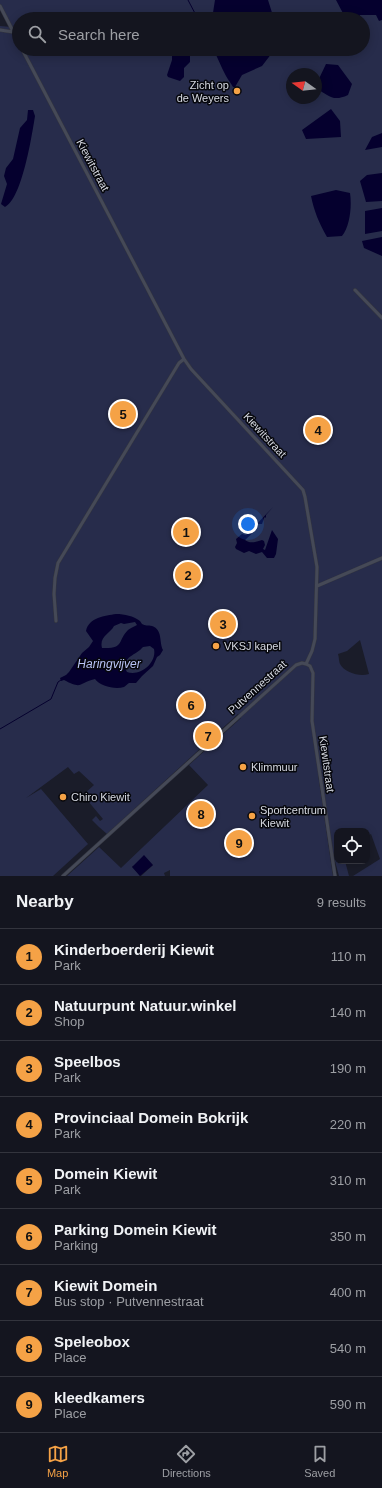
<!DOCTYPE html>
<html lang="en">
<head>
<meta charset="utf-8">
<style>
	:root { --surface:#14151f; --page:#1d1e28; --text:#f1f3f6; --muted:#9d9fa4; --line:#33343d; --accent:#f5a246 }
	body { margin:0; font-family:Helvetica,sans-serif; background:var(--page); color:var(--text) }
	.controls { position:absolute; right:12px; bottom:12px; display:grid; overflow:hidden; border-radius:8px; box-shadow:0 2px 10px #0003 }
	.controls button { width:36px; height:36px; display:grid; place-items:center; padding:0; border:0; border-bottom:1px solid var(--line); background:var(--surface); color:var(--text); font:20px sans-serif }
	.compass { position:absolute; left:286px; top:68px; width:36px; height:36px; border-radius:50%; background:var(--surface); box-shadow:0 2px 10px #0003; rotate:285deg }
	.you { position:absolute; left:248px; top:524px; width:14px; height:14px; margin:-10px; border:3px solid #fff; border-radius:50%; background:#1a73e8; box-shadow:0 0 0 6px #1a73e833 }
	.badge { display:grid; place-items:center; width:26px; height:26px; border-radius:50%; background:var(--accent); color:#111; font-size:13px; font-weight:700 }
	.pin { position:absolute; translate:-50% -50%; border:2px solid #fff; box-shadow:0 1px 4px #0006 }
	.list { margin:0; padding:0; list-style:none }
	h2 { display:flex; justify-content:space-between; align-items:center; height:52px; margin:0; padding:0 16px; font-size:17px }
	h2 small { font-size:13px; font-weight:400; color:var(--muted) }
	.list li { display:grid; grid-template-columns:26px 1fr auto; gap:12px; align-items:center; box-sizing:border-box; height:56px; padding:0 16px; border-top:1px solid var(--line) }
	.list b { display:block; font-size:15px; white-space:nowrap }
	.list p { margin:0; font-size:13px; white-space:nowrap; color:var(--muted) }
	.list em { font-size:13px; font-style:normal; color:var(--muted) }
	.icon { flex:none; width:22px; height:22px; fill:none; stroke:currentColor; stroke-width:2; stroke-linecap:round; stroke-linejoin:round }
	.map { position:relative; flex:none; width:382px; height:876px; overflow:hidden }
	.search { position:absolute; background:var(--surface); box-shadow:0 2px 10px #0003; left:12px; right:12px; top:12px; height:44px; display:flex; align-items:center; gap:10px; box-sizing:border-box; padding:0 14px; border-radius:22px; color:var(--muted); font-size:15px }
	.sheet { height:556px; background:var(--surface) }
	nav { display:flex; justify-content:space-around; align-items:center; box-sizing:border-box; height:56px; border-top:1px solid var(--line); background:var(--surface); font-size:11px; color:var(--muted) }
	nav a { display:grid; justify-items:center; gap:2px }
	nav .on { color:var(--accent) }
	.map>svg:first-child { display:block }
</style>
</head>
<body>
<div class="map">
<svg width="382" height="876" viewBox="0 0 382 876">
	<rect width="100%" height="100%" fill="#1a1c29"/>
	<path fill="#272c4b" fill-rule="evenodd" d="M 0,0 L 382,0 L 382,876 L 353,876 L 380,859 L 371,834 L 367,836 L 367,831 L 337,831 L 337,861 L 345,861 L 349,876 L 339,876 L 332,850 L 320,773 L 318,774 L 333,876 L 170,876 L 170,870 L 164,873 L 165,876 L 141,876 L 153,865 L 132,866 L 140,876 L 67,876 L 99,847 L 121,868 L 208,785 L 189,765 L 241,718 L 238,714 L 107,834 L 99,827 L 92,820 L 96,816 L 100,821 L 103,819 L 83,795 L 94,785 L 79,771 L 74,774 L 68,767 L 26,798 L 41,789 L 88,844 L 53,876 L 0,876 L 0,26 L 12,27 L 0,4 ZM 19,19 L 363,19 L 363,49 L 19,49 ZM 292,74 L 316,74 L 316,98 L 292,98 ZM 360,640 L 369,674 C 360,677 345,673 340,664 C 339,662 339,657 338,654 L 347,651 Z"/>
	<path fill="#05002e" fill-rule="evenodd" d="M 215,0 L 268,0 L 274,19 L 212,19 Z
		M 336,0 L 382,0 L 382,20 L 379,21 L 376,15 L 360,15 L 359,19 L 346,19 Z
		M 172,49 L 180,49 L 182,54 L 185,54 L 187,51 L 190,54 L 190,62 L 184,68 L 184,77 L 180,81 L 168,77 L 167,75 L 172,60 Z
		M 213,49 L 275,49 L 262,66 L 242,75 L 235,87 L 233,87 C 231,83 228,80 226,76 C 221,67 218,58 213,49 Z
		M 326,64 L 338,65 L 352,84 L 348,95 C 333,102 329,96 316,88 L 316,85 Z
		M 331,109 L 340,121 L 341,137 L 306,139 L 302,130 Z
		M 28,110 L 33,110 L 35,116 C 32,135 22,199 5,207 L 1,204 L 7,184 L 4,176 L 6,168 L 13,159 L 20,128 L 27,120 Z
		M 382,133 L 382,147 L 365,150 L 372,137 Z
		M 382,173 L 382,201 L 366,202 L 360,181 L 367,175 Z
		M 336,190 L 350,193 C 352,206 350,226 342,236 L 327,237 C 319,223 314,211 311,196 Z
		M 382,208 L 382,231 L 365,234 L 365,211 Z
		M 382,237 L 382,256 L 364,248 L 362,241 Z
		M 273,507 L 266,515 L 266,518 L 265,517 L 264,518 L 262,524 L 257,524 L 258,528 L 245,540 C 250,544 256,542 262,540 L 264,541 L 265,545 L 263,549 L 265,550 L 272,530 L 278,539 L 276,554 L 274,558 L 267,558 L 262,552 L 256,554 L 249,551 L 244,553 L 236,549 L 235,547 L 237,543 L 236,539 L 242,534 L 246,535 L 251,530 L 250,527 L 254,527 Z
		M 116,614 C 125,614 133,616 140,621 L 142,624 C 145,626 148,625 152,626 C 163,630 159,642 163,650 L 160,655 L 157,657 L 153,666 L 142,676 L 136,683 L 129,683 C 127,684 126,686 124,687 C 115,690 100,686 95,679 C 78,683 83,690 64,680 L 61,681 L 60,678 L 66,675 L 69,672 L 82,653 L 89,647 L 93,641 L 86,631 C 89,617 105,616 116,614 ZM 135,622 L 137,625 C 134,627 130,628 128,630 C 117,641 125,649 102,648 C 99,636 110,634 114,626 L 121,623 L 124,624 ZM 150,646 L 154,649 C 157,663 140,677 127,672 L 124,666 C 128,654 135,656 143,647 Z
		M 144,855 L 153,865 L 140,876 L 132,867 Z"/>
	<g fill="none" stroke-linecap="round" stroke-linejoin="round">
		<path stroke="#05002e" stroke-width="1" d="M 188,0 L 198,19
			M 0,729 L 51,699 L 58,682 L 61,680"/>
		<g stroke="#33353f" stroke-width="4">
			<path id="minor" d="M 0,6 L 19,43
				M 0,30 L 13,32
				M 22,49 L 184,359 L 191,369 L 303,490 L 305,497 L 317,567 L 315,639 L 312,651 L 306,664
				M 355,290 L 382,318
				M 317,586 L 382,558
				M 56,621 L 54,594 L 55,578 L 58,563 L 179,363 L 184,359
				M 306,664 L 310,666 L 313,673 L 312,721 L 335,876
				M 63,876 L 296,665 L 302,663 L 306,664"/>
		</g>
		<use href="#minor" stroke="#454957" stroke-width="3"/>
	</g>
	<g fill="#f5a246" stroke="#06070c" stroke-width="1.5">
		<circle cx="237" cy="91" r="4"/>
		<circle cx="216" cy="646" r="4"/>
		<circle cx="243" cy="767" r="4"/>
		<circle cx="63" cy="797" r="4"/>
		<circle cx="252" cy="816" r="4"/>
	</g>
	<g text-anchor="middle" stroke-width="3" stroke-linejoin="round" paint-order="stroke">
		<g font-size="11" fill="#d6d9e2" stroke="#06070c" text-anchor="start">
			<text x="229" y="89" text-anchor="end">Zicht op<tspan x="229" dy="13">de Weyers</tspan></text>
			<text x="224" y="650">VKSJ kapel</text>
			<text x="251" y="771">Klimmuur</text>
			<text x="71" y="801">Chiro Kiewit</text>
			<text x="260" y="814">Sportcentrum<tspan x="260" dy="13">Kiewit</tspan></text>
		</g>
		<g font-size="11" fill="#d6d9e2" stroke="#06070c">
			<text transform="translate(93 165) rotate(62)" y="4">Kiewitstraat</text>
			<text transform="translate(265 435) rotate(47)" y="4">Kiewitstraat</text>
			<text transform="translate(257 687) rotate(-42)" y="4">Putvennestraat</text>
			<text transform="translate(327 764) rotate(82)" y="4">Kiewitstraat</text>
		</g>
		<g font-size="12" font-style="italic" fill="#b8c3f6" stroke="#06070c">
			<text x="109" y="668">Haringvijver</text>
		</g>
	</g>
</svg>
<div class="controls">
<button><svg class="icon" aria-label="locate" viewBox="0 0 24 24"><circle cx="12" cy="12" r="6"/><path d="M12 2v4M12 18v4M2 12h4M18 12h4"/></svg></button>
</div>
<svg class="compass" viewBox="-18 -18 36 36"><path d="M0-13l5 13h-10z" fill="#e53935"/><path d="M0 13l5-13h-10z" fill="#9d9fa4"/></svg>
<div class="you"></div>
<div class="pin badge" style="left:186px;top:532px">1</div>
<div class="pin badge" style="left:188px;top:575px">2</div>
<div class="pin badge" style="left:223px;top:624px">3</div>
<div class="pin badge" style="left:318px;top:430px">4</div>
<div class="pin badge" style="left:123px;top:414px">5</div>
<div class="pin badge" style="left:191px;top:705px">6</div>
<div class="pin badge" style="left:208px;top:736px">7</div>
<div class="pin badge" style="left:201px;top:814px">8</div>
<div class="pin badge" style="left:239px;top:843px">9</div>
<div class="search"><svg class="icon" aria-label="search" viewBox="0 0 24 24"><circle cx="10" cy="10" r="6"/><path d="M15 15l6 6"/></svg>Search here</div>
</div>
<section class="sheet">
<h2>Nearby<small>9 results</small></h2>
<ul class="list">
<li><span class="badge">1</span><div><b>Kinderboerderij Kiewit</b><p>Park</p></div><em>110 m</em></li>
<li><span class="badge">2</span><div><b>Natuurpunt Natuur.winkel</b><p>Shop</p></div><em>140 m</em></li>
<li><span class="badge">3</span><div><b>Speelbos</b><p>Park</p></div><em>190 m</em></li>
<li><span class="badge">4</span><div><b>Provinciaal Domein Bokrijk</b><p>Park</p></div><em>220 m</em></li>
<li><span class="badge">5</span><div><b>Domein Kiewit</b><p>Park</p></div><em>310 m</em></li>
<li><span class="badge">6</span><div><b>Parking Domein Kiewit</b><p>Parking</p></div><em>350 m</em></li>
<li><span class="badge">7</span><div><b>Kiewit Domein</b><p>Bus stop · Putvennestraat</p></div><em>400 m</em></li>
<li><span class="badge">8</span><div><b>Speleobox</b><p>Place</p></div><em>540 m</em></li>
<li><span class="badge">9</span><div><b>kleedkamers</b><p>Place</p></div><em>590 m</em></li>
</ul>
</section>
<nav>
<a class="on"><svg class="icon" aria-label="map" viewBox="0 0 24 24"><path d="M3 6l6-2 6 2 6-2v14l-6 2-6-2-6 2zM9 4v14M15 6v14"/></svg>Map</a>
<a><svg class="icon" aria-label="directions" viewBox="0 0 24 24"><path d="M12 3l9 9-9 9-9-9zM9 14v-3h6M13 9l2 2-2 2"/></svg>Directions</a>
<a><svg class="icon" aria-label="saved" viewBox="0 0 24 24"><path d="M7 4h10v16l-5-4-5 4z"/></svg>Saved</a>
</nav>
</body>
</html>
